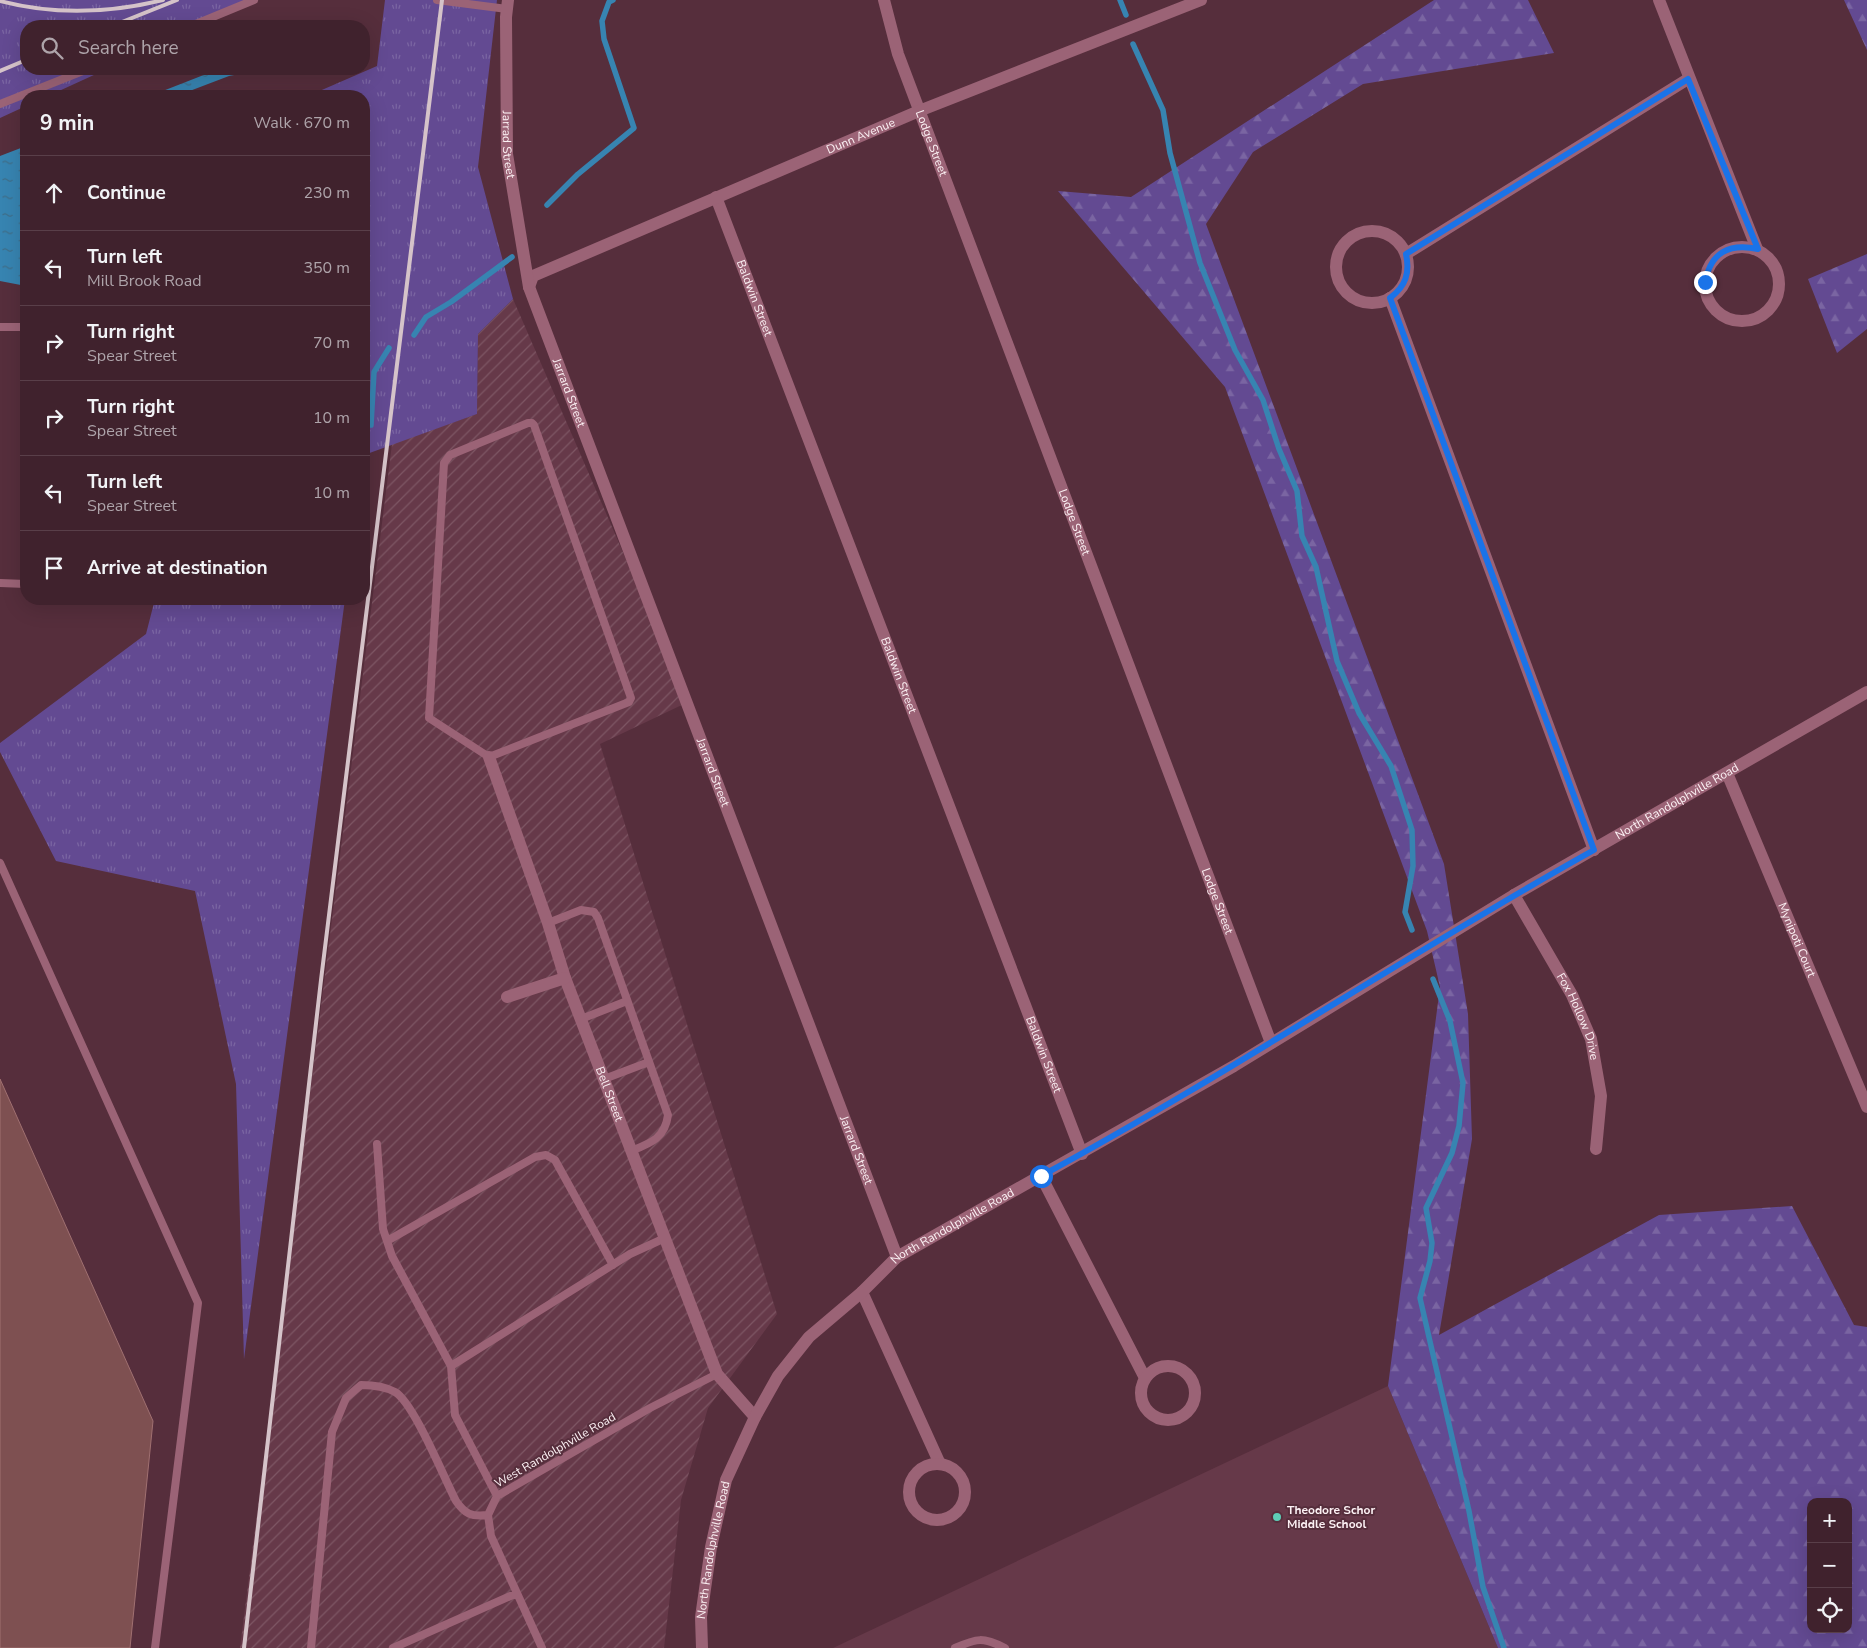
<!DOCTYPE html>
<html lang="en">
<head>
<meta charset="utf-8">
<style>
	:root { --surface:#40222d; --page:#4b2f39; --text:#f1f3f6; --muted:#aea4aa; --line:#593f49 }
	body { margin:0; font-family:"Nunito Sans",sans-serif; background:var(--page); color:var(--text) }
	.controls { position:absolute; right:15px; bottom:15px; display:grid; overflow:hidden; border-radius:10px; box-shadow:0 5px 20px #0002 }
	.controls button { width:45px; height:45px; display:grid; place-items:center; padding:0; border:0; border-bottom:1px solid var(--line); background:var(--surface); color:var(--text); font:25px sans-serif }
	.stop { position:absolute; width:15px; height:15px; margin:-11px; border:4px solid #1a73e8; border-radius:50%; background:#fff }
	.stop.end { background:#1a73e8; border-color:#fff; box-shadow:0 1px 5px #0008 }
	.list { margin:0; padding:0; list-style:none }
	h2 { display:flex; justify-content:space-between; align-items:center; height:65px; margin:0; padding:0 20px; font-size:21px }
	h2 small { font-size:16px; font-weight:400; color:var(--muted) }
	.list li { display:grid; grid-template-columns:32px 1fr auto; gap:15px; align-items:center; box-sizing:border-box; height:75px; padding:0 20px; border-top:1px solid var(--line) }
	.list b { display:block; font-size:19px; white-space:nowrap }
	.list p { margin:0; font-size:16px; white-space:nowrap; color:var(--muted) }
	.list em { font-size:16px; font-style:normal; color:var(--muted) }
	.icon { flex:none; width:28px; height:28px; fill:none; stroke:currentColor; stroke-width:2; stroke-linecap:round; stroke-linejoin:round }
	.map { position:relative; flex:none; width:1867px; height:1648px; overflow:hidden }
	.search { position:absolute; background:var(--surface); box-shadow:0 5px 20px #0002; left:20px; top:20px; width:350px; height:55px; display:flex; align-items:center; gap:12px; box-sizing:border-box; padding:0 18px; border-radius:20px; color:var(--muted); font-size:19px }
	.panel { position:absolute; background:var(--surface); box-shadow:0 5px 20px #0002; left:20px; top:90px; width:350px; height:515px; border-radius:20px }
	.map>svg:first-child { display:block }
</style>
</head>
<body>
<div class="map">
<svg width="1867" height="1648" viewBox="0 0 1867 1648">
	<defs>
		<pattern id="industrial-furrows" width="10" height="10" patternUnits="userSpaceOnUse" patternTransform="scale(1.25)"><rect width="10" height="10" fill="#663949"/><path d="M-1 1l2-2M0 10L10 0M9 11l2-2" fill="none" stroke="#7d5664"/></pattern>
		<pattern id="grass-tufts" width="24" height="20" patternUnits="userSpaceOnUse" patternTransform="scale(1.25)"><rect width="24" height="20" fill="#634a92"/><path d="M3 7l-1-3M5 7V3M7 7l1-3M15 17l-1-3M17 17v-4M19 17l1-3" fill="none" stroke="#7a65a2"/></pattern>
		<pattern id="forest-firs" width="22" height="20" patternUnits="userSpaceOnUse" patternTransform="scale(1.25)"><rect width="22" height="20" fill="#634a92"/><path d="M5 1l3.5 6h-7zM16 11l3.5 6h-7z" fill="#7a65a2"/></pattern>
		<pattern id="water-ripples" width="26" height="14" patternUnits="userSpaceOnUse" patternTransform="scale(1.25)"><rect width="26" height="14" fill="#3784b1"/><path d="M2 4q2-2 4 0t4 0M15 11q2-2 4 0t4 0" fill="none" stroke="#3f6c87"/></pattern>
	</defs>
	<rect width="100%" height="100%" fill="#562e3c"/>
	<path fill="#663949" d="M 1388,1386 L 1498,1648 L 833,1648 Z"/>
	<path fill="url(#industrial-furrows)" d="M 513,299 L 688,702 L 600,744 L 777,1314 L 708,1408 L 681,1500 L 664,1648 L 240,1648 L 392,444 L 477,414 L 478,334 Z"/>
	<path fill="url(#grass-tufts)" d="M 0,0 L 257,0 L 200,26 L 26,26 L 26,69 L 107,69 L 48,96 L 26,96 L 26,106 L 0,118 Z
		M 385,0 L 497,0 L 478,167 L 513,299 L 478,334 L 477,414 L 364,455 L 364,96 L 308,96 L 377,66 Z
		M 155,599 L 345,599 L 244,1359 L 236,1084 L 195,891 L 56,861 L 0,752 L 0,743 L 146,634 Z"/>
	<path fill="url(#forest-firs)" fill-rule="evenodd" d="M 1434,0 L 1528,0 L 1554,53 L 1363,84 L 1253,152 L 1206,224 L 1444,864 L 1468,1014 L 1472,1139 L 1439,1335 L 1659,1215 L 1792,1206 L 1854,1325 L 1867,1327 L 1867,1648 L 1498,1648 L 1388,1386 L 1440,987 L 1427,931 L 1225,387 L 1058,191 L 1131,197 ZM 1811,1502 L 1848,1502 L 1848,1629 L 1811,1629 Z
		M 1844,0 L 1867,0 L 1867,50 Z
		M 1867,254 L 1867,329 L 1837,353 L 1808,279 Z"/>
	<path fill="url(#water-ripples)" d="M 219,69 L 265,69 L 229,76 L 187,92 L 185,96 L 150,96 Z
		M 26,146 L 26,286 L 0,281 L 0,156 Z"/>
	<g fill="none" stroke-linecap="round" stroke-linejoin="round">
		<path stroke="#3784b1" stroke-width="5.5" d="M 1120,0 L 1126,15
			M 1133,44 L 1163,110 L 1170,153 L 1200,263 L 1235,350 L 1263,400 L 1279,449 L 1297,491 L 1302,536 L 1316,567 L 1337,661 L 1359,713 L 1391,766 L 1412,830 L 1413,866 L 1405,912 L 1412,930
			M 547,205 L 578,174 L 634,128 L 604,39 L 602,21 L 609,2 L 613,0
			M 414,335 L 426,317 L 451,302 L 512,257
			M 371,425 L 374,372 L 389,348
			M 1433,979 L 1450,1021 L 1463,1083 L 1459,1126 L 1452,1153 L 1426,1208 L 1432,1243 L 1430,1261 L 1420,1298 L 1469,1511 L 1483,1587 L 1504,1648"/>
	</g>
	<path fill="#7e5051" stroke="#a07071" d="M 0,1079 L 153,1421 L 130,1648 L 0,1648 Z"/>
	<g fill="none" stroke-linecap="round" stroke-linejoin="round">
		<path stroke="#9b6376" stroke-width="8" d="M 437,0 L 507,9
			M 191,26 L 254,0
			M 0,104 L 88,69
			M 0,327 L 26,327
			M 528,423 L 532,423 L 534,425 L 631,698 L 629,702 L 489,757 L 429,718 L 444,463 L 450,455 Z
			M 0,583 L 26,584
			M 0,863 L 198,1303 L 155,1648
			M 548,923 L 581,910 L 594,912 L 598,918 L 668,1115 C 665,1138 651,1143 631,1151
			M 581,1019 L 627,1001
			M 604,1079 L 649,1062
			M 377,1144 L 383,1229 L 392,1256 L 451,1366 L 630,1254 L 665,1238
			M 387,1241 L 535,1157 L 546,1155 L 555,1160 L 613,1265
			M 451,1366 L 455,1415 L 497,1496
			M 311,1648 L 332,1432 L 346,1398 L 361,1385 C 373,1385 384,1386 395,1392 C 414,1403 444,1478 456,1501 C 465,1514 471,1517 488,1515
			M 393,1648 L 515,1594
			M 542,1648 L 491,1536 L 488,1515 L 497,1496 L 650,1408 L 717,1374
			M 955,1648 C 977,1638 983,1637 1005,1648"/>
		<g stroke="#9b6376" stroke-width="12">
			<path id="s1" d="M 884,0 L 898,54 L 1271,1043"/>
			<path d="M 1659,0 L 1757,249"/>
			<path id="s2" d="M 716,197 L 1082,1154"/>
			<circle cx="1372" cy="267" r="36"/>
			<circle cx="1742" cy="284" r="37"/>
			<path d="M 1406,254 L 1688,79"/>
			<path id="s3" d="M 529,287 L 533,276 L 919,111 L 1201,0"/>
			<path d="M 1390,298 L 1594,850"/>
			<path id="s4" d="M 489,757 L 548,923 L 565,978 L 717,1374 L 755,1417"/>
			<path id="s5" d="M 1727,773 L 1867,1107"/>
			<path id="s6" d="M 1514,895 L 1572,995 L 1591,1039 L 1601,1096 L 1596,1149"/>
			<path d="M 507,997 L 565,978"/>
			<path d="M 1041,1176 L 1145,1378"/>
			<path d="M 862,1292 L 940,1464"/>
			<circle cx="1168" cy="1393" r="27"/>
			<circle cx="937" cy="1492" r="28"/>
		</g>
		<g stroke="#9b6376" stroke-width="12">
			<path id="s7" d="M 508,0 L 506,17 L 507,154 L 529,287 L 897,1257"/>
			<path id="s8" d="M 702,1648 L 701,1617 L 711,1547 L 726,1480 L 755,1417 L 778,1376 L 809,1337 L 862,1292 L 897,1257 L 1234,1066 L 1514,895 L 1867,692"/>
		</g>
		<path stroke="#d5c3c9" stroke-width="4" d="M 0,1 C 53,15 110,13 163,0
			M 112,26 L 177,0
			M 0,71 L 26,60
			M 244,1648 L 321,980 L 442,0"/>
	</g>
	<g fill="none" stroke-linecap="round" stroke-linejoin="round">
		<path stroke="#1a73e8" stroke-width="6" d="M 1041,1176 C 1229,1074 1407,954 1594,850 L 1390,298 C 1406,286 1410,273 1406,254 L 1688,79 L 1758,249 C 1729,243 1711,252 1705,282"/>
	</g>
	<circle fill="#5eceb7" stroke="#562e3c" stroke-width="2" cx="1277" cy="1517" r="5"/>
	<g text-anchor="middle" stroke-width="4" stroke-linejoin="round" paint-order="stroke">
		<g font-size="12" fill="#fcf1f4" stroke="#562e3c">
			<text dy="4" stroke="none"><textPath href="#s3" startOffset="368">Dunn Avenue</textPath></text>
			<text dy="4" stroke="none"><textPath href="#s1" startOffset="151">Lodge Street</textPath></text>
			<text dy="4" stroke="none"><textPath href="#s7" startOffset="145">Jarrad Street</textPath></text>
			<text dy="4" stroke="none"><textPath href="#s2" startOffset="108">Baldwin Street</textPath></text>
			<text dy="4" stroke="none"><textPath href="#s7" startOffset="402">Jarrard Street</textPath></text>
			<text dy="4" stroke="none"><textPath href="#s1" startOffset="556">Lodge Street</textPath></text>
			<text dy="4" stroke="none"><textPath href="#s2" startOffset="512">Baldwin Street</textPath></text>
			<text dy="4" stroke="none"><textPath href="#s7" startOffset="808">Jarrard Street</textPath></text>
			<text dy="4" stroke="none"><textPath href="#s8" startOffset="1359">North Randolphville Road</textPath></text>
			<text dy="4" stroke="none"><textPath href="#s1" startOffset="961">Lodge Street</textPath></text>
			<text dy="4" stroke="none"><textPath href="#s5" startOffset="181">Mynipoti Court</textPath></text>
			<text dy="4" stroke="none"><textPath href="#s6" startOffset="138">Fox Hollow Drive</textPath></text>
			<text dy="4" stroke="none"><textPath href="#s2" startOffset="918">Baldwin Street</textPath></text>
			<text dy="4" stroke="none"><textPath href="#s4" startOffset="358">Bell Street</textPath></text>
			<text dy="4" stroke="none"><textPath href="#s7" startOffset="1212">Jarrard Street</textPath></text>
			<text dy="4" stroke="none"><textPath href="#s8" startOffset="519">North Randolphville Road</textPath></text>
			<text transform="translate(555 1450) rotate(-30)" y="4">West Randolphville Road</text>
			<text dy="4" stroke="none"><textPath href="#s8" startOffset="99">North Randolphville Road</textPath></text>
		</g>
		<g font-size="12" font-weight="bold" fill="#fcf1f4" stroke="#562e3c" text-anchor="start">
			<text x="1287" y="1514">Theodore Schor<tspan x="1287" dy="14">Middle School</tspan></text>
		</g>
	</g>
</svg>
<div class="controls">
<button>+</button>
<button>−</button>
<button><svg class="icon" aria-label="locate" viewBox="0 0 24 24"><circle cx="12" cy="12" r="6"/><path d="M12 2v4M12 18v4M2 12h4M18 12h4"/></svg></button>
</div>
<div class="stop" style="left:1041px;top:1176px"></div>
<div class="stop end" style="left:1705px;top:282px"></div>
<div class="search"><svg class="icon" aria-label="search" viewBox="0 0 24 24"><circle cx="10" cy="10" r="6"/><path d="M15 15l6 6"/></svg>Search here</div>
<section class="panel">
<h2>9 min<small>Walk · 670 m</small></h2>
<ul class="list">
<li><svg class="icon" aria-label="ahead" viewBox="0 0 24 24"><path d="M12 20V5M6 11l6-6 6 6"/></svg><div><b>Continue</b></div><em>230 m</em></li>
<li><svg class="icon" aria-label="left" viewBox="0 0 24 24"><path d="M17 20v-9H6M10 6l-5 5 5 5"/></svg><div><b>Turn left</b><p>Mill Brook Road</p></div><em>350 m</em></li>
<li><svg class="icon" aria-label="right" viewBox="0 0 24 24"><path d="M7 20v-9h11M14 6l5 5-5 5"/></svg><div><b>Turn right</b><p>Spear Street</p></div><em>70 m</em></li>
<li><svg class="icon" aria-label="right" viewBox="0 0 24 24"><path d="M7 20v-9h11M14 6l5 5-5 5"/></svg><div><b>Turn right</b><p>Spear Street</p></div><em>10 m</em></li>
<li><svg class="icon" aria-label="left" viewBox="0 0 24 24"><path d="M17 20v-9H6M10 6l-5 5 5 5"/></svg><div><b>Turn left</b><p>Spear Street</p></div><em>10 m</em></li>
<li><svg class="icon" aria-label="arrive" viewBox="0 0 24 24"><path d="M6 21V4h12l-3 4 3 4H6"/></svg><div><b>Arrive at destination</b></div></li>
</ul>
</section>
</div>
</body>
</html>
